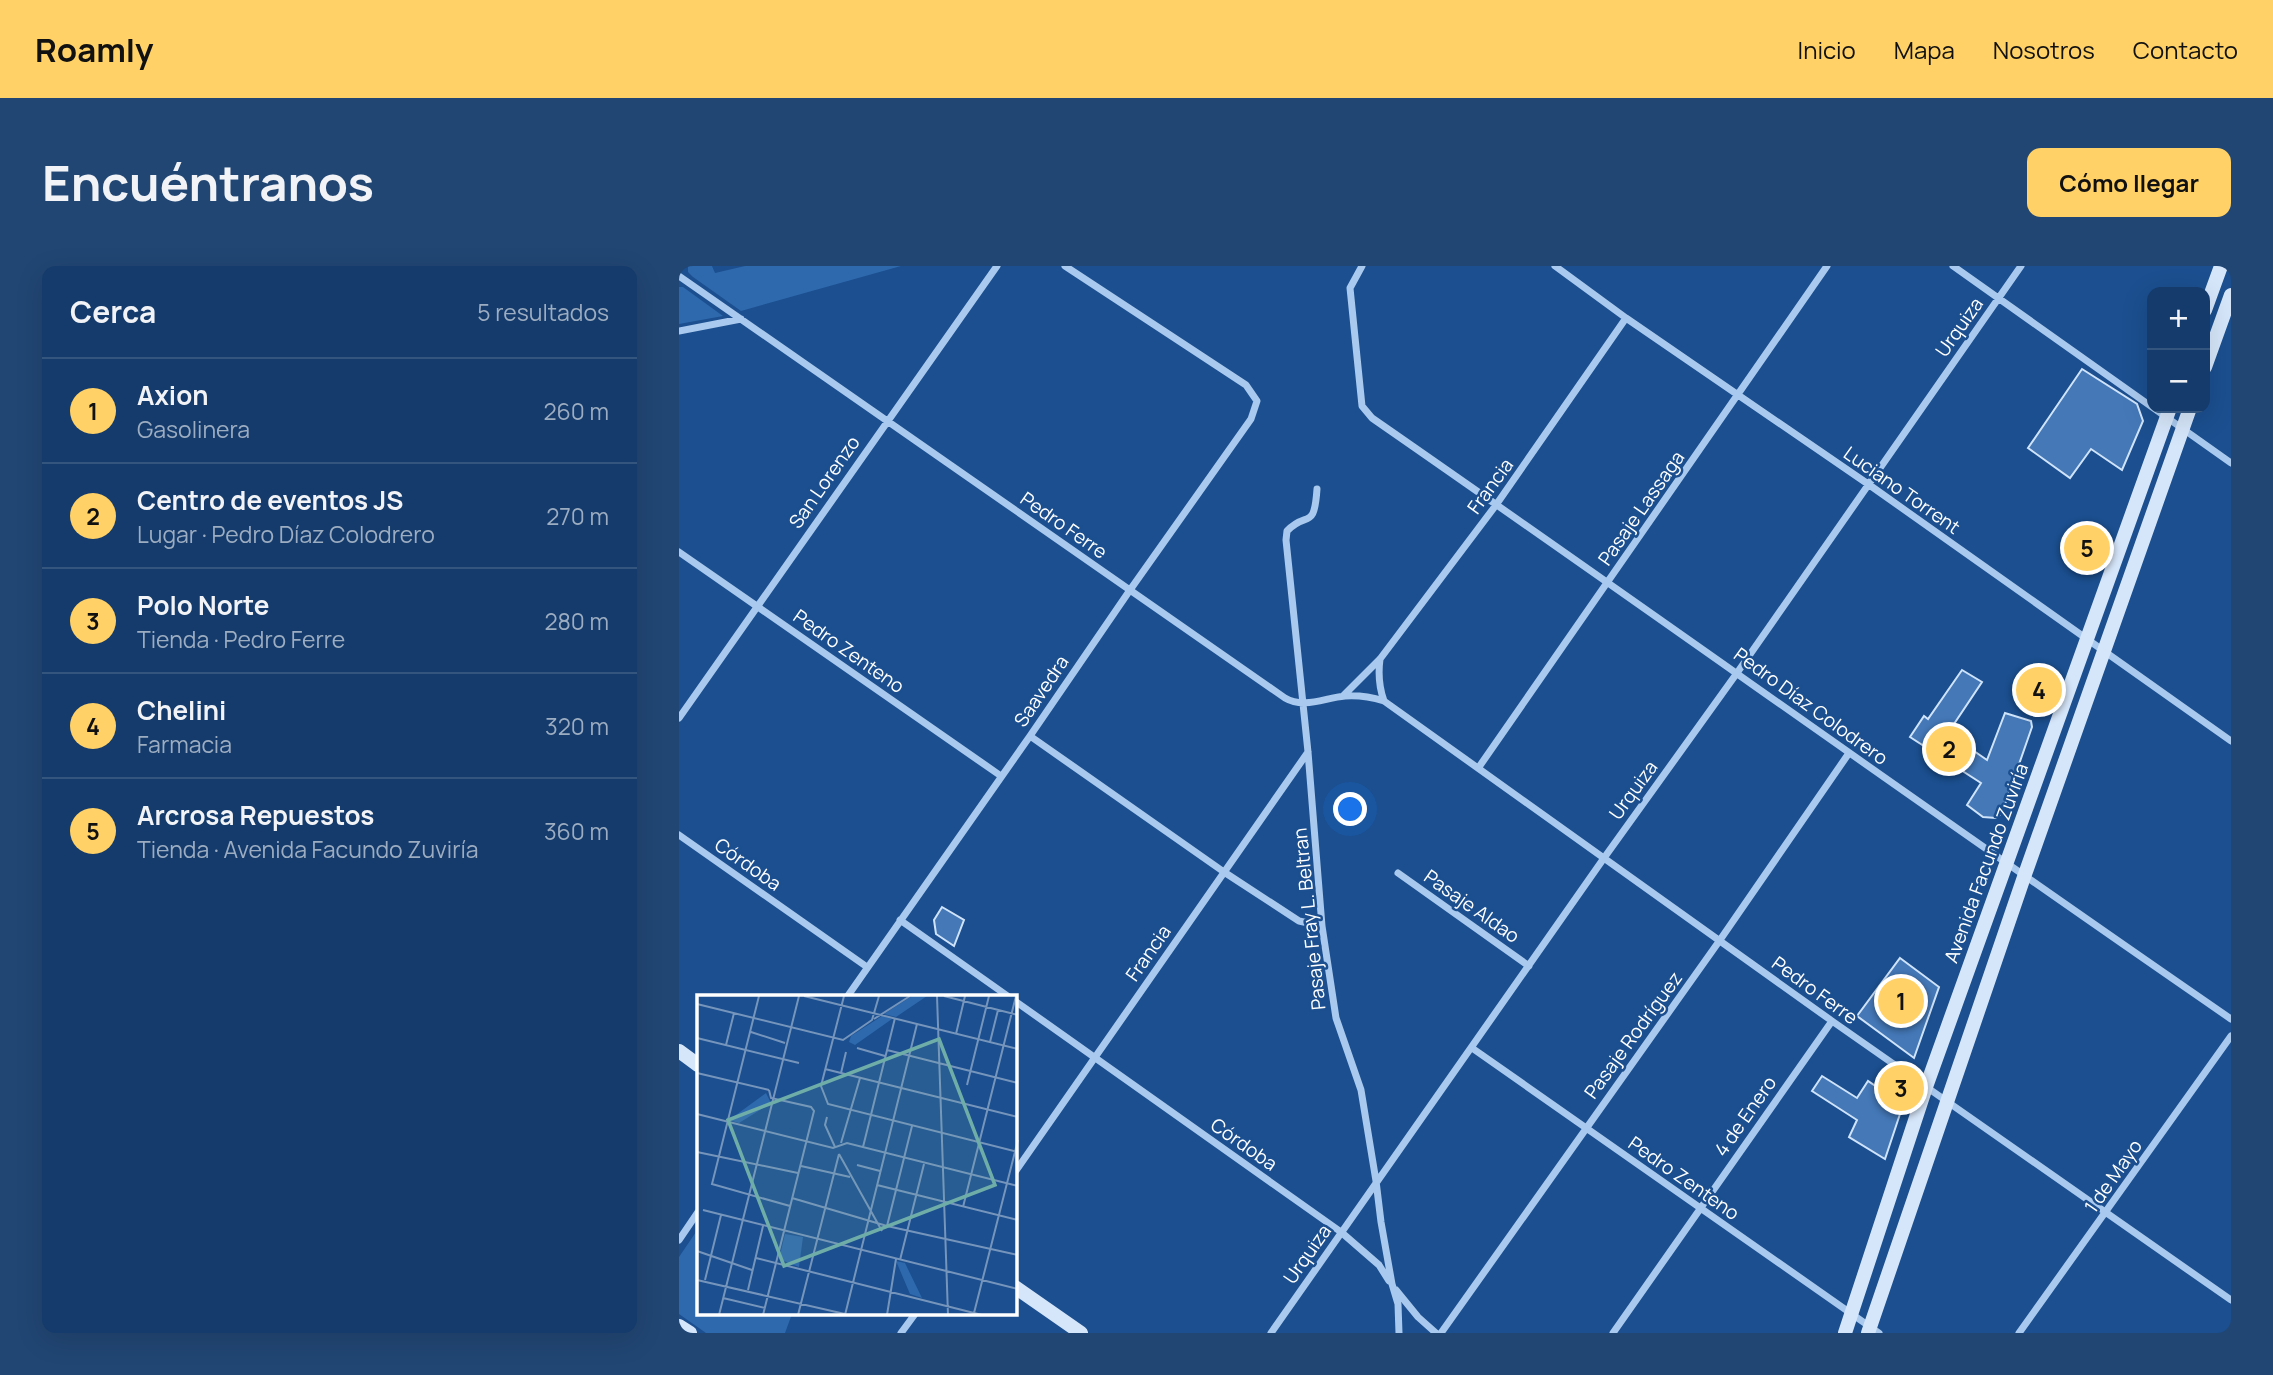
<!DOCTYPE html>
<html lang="es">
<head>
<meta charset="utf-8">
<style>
	:root { --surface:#143b6b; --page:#214673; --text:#f1f3f6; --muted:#9dadc1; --line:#33557e; --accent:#ffd166 }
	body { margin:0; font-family:Manrope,sans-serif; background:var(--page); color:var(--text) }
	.controls { position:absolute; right:21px; top:21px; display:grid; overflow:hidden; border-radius:14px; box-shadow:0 7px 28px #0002 }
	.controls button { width:63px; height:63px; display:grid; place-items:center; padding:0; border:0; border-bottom:2px solid var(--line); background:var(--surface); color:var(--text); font:35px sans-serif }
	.you { position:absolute; left:672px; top:544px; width:24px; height:24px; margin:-18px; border:5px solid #fff; border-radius:50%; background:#1a73e8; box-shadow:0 0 0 10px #1a73e833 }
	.badge { display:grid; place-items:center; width:46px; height:46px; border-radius:50%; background:var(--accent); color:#111; font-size:23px; font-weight:700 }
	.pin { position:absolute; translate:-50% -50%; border:4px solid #fff; box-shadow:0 2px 7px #0006 }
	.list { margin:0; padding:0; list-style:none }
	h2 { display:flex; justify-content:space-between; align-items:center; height:91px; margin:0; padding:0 28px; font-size:30px }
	h2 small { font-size:23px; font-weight:400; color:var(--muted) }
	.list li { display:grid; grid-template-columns:46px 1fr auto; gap:21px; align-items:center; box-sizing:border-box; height:105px; padding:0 28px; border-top:2px solid var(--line) }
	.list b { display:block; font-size:26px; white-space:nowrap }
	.list p { margin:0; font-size:23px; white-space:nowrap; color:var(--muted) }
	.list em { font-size:23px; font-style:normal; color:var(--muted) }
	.map { position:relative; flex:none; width:1552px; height:1067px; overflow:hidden; border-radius:14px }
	header { display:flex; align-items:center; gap:42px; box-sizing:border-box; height:98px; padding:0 35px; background:var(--accent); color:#111 }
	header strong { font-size:33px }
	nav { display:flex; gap:38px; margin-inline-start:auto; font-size:24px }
	.intro { display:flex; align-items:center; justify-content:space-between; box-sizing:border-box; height:168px; padding:0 42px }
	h1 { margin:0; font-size:49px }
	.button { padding:18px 32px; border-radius:14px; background:var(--accent); color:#111; font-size:24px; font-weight:700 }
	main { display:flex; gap:42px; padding:0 42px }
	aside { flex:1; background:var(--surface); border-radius:14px; box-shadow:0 7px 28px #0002 }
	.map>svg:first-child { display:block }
</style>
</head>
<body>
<header>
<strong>Roamly</strong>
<nav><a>Inicio</a><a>Mapa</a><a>Nosotros</a><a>Contacto</a></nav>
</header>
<div class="intro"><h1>Encuéntranos</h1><a class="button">Cómo llegar</a></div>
<main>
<aside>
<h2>Cerca<small>5 resultados</small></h2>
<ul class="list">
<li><span class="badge">1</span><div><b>Axion</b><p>Gasolinera</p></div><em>260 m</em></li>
<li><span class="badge">2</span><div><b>Centro de eventos JS</b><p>Lugar · Pedro Díaz Colodrero</p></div><em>270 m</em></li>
<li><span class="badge">3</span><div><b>Polo Norte</b><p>Tienda · Pedro Ferre</p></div><em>280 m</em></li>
<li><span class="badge">4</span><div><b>Chelini</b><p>Farmacia</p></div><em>320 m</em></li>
<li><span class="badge">5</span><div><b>Arcrosa Repuestos</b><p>Tienda · Avenida Facundo Zuviría</p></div><em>360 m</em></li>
</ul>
</aside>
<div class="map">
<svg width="1552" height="1067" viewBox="0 0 1552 1067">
	<rect width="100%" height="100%" fill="#1b4f8f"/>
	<path fill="#2e69ad" d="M 9,0 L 33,0 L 36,7 L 66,0 L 222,0 L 62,45 L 14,11 L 9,6 Z
		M 0,21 L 4,21 L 44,50 L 0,58 Z
		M 19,963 L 19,1048 L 113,1048 L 106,1067 L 27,1067 L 0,1048 L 0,991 Z"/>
	<path fill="#4478b7" stroke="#cfe3fa" stroke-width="2" d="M 1403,103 L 1458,138 L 1464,155 L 1443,204 L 1412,183 L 1391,212 L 1349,182 Z
		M 1283,404 L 1303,416 L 1269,467 L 1308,494 L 1326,447 L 1352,455 L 1353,461 L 1323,547 L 1317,552 L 1304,551 L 1288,539 L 1302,517 L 1231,471 L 1245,450 L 1249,453 Z
		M 263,641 L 285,654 L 275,680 L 257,668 L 255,654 Z
		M 1221,692 L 1260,721 L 1235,792 L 1178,750 Z
		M 1143,810 L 1178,832 L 1189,815 L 1224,839 L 1206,893 L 1170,871 L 1178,854 L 1133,825 Z"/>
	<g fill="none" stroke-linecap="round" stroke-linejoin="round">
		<path stroke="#a9c9ee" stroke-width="7" d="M 683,0 L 671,22 L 683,140 L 693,152 C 980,351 1264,555 1552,753
			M 876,0 L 947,52 L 1189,218 L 1552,475
			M 1274,0 L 1552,197
			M 0,10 L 606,432 C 625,443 645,432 666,430 C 680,429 692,431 705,435 L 1153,755 L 1552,1034
			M 0,65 L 62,53
			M 638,223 C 635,266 628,244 608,265 L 607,274 L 629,486 L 643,660 L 657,752 L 682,824 L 697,915 L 702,956 L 713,1018 L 719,1038 L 720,1067
			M 0,286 L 322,510
			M 701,393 C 699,408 700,421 705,435
			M 664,430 L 701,393 L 817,239 L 947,52
			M 0,452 L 318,0
			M 351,470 L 545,606 L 620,655 L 643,660
			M 800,501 L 1148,0
			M 0,569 L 188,701
			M 719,607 L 850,700
			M 221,654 L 330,731
			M 168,731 L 351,470 L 451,324 L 572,153 L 578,135 L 567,119 L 386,0
			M 336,735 L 662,966 L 700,999 L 710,1015
			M 793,782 L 1200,1067
			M 336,906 L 629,486
			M 0,974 L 19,946
			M 717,1024 L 739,1051 L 757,1067
			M 222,1067 L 236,1048
			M 592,1067 L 925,592 L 1058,407 L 1342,0
			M 762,1067 L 1041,674 L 1170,487
			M 934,1067 L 1153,755
			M 1340,1067 L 1552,770"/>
		<path stroke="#d6e6fa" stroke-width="14" d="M 1526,44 L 1542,0
			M 1526,101 L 1552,29
			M 0,785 L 19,799
			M 336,1021 L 402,1067
			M 0,1060 L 11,1067
			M 1166,1067 L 1247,821 L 1491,142
			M 1189,1067 L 1345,611 L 1511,142"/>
	</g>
	<g text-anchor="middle" stroke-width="5" stroke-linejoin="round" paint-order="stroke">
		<g font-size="19" fill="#fff" stroke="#1b4f8f">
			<text transform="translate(1280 61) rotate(-55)" y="7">Urquiza</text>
			<text transform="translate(145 216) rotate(-55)" y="7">San Lorenzo</text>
			<text transform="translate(811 220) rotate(-54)" y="7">Francia</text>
			<text transform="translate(1223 224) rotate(35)" y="7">Luciano Torrent</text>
			<text transform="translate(962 242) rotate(-55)" y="7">Pasaje Lassaga</text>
			<text transform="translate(385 259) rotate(35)" y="7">Pedro Ferre</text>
			<text transform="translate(170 385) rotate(35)" y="7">Pedro Zenteno</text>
			<text transform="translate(362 425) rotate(-56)" y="7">Saavedra</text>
			<text transform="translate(1132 440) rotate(36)" y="7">Pedro Díaz Colodrero</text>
			<text transform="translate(954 524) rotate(-54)" y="7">Urquiza</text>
			<text transform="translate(1307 597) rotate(-70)" y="7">Avenida Facundo Zuviría</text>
			<text transform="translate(69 598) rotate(35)" y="7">Córdoba</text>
			<text transform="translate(793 640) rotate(35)" y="7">Pasaje Aldao</text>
			<text transform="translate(630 653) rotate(-96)" y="7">Pasaje Fray L. Beltran</text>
			<text transform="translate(469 687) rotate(-55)" y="7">Francia</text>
			<text transform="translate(1136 724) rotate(36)" y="7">Pedro Ferre</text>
			<text transform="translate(954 769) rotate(-54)" y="7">Pasaje Rodríguez</text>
			<text transform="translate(1066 850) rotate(-55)" y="7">4 de Enero</text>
			<text transform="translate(565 878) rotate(35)" y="7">Córdoba</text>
			<text transform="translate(1434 910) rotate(-55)" y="7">1 de Mayo</text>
			<text transform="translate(1005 912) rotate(35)" y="7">Pedro Zenteno</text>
			<text transform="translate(628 988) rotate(-55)" y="7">Urquiza</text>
		</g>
	</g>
	<g transform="translate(18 729)">
		<rect width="320" height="320" fill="#1b4f8f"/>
		<path d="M 215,1 L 230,1 L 199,22 L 187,19 ZM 185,21 L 195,24 L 158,50 L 152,47 L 154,41 ZM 69,98 L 74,108 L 42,128 L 32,125 ZM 88,239 L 106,242 L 102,272 L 82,264 ZM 199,266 L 208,268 L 225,303 L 213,299 Z" fill="#2e69ad"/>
		<path fill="none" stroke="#7695bc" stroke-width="2" d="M 62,1 L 15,189 L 93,211M 107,1 L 321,54M 147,1 L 124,91 L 131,109 L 321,157M 240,1 L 251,320M 247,1 L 321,20M 0,9 L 146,45 L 175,25 L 182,1M 177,24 L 213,1M 54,37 L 88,48M 259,39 L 268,1M 0,43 L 102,68M 293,47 L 301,15M 29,50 L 37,18M 160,53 L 188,61M 190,55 L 321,88M 128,74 L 321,122M 0,78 L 72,95M 144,78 L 149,57M 270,90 L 292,1M 0,119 L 136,153 L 150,148 L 321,191M 130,122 L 128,130 L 138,152M 144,148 L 163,83M 166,152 L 198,23M 0,157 L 101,178M 142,159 L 185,236M 160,170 L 183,176M 104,171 L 153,182M 180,190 L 321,225M 95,203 L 190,231 L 321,260M 266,212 L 319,1M 6,215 L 321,294M 190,231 L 215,131M 0,256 L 55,275M 59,263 L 285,320M 203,265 L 227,169M 0,285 L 148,319M 8,285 L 24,220M 51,295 L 66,231M 26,303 L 68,313M 277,318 L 321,145M 22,320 L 102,1M 66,320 L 117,116 L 114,112 L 74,103 L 72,95M 101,320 L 142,159M 148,320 L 220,29M 190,320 L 199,264"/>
		<path fill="#6fada8" fill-opacity="0.15" stroke="#6fada8" stroke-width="3.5" d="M 242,44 L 298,190 L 87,271 L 31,125 Z"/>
		<rect width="320" height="320" fill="none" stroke="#fff" stroke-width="3.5"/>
	</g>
</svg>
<div class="controls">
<button>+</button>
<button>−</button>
</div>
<div class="you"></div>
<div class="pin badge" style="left:1222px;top:735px">1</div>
<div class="pin badge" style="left:1270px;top:483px">2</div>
<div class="pin badge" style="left:1222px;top:822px">3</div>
<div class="pin badge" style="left:1360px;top:424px">4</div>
<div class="pin badge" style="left:1408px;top:282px">5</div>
</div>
</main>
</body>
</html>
